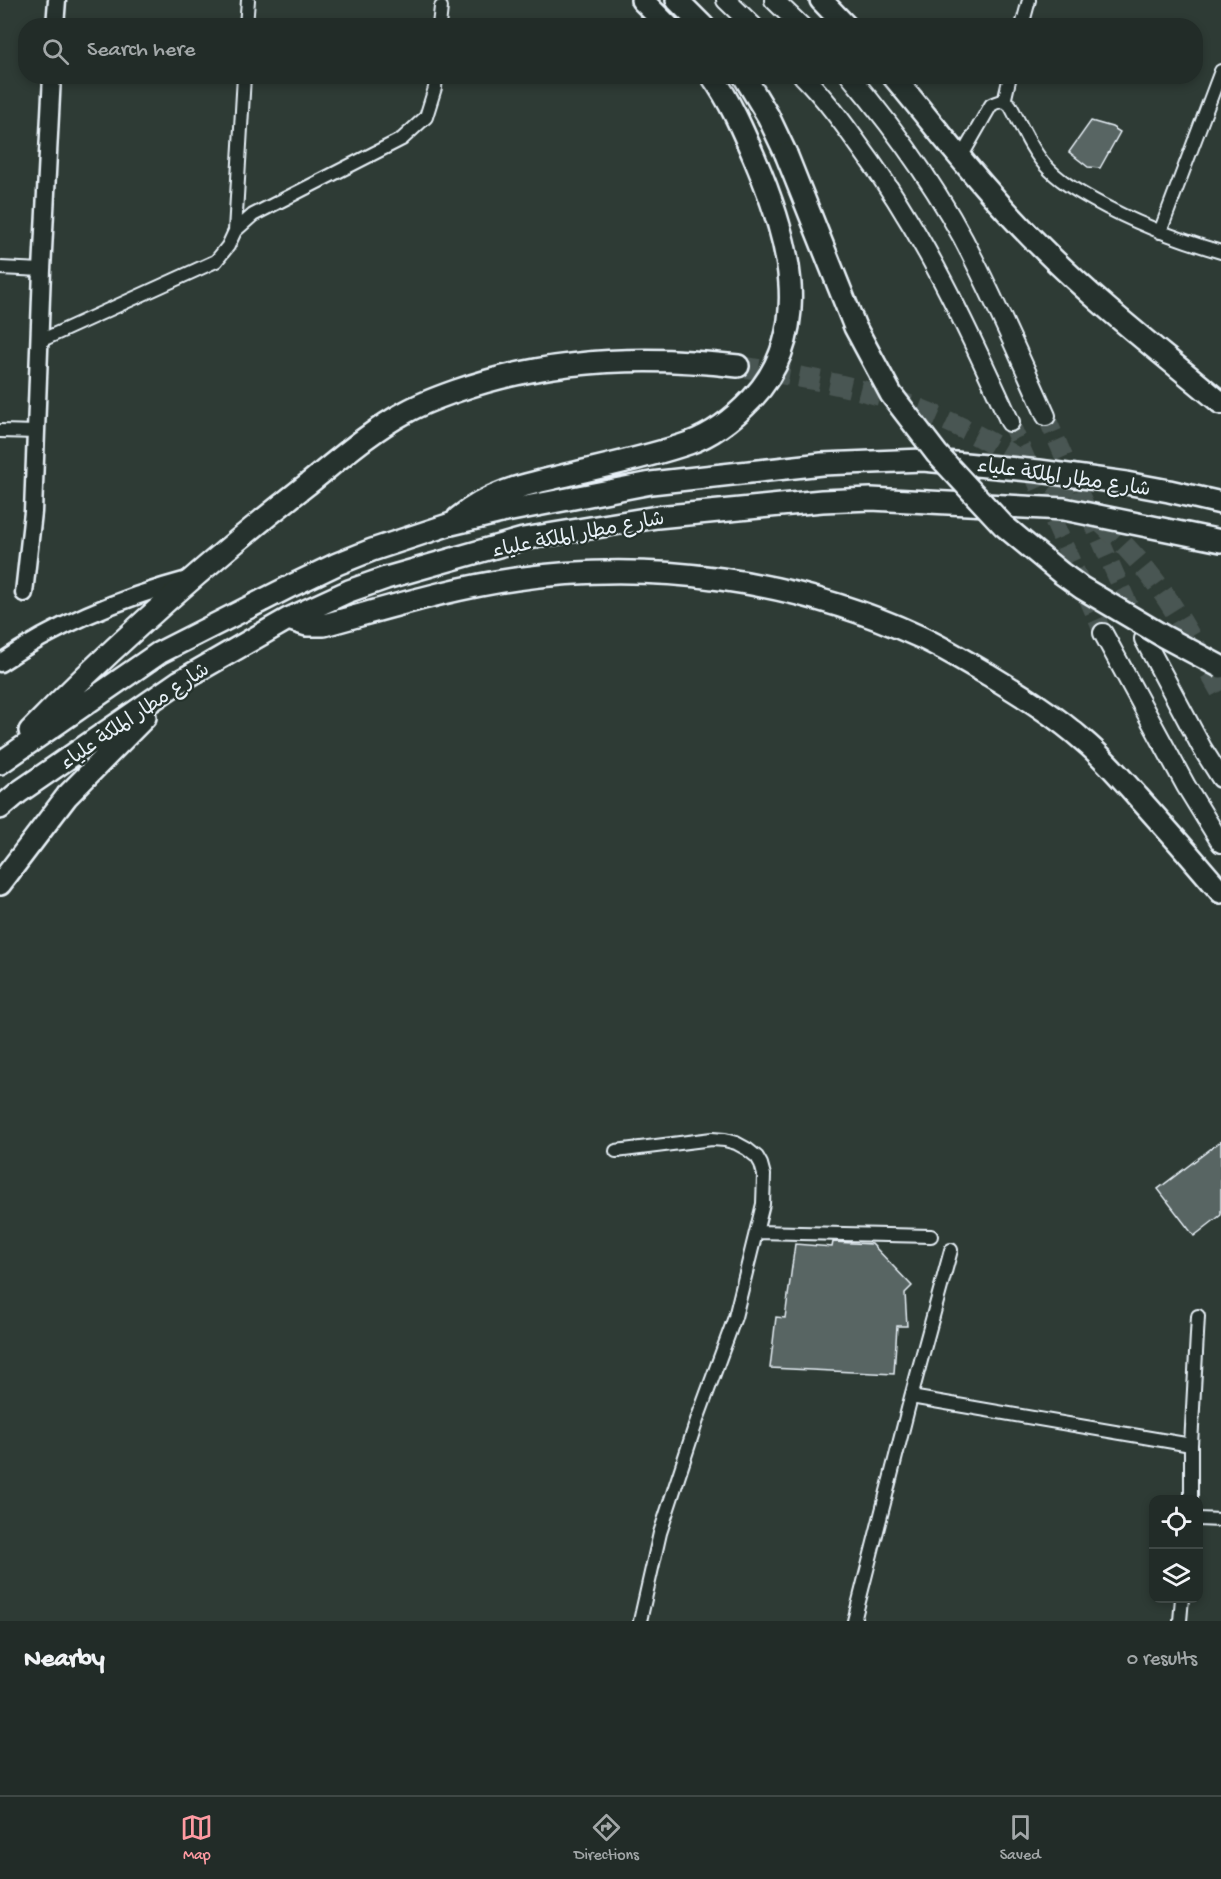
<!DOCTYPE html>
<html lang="en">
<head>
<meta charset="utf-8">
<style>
	:root { --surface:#222c28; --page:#2e3834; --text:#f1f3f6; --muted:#a2a7a8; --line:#3f4845; --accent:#ff9aa2 }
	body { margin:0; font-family:"Gochi Hand","Playpen Sans Arabic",sans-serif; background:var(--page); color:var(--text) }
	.controls { position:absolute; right:18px; bottom:18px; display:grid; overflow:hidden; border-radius:12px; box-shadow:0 3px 9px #0003 }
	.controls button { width:54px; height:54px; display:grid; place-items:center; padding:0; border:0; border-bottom:2px solid var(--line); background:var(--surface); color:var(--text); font:30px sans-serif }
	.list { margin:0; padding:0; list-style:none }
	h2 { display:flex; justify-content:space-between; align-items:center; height:78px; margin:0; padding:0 24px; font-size:26px }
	h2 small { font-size:20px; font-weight:400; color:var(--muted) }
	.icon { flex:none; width:33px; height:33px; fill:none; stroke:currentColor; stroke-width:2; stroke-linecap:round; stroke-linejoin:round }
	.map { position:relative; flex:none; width:1221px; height:1621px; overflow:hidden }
	.search { position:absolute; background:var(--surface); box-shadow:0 3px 9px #0003; left:18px; right:18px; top:18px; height:66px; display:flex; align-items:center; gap:15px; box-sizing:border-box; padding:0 21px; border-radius:24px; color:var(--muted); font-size:22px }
	.sheet { height:174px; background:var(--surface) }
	nav { display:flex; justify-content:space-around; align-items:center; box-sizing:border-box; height:84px; border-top:2px solid var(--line); background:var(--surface); font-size:16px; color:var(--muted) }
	nav a { display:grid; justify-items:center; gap:3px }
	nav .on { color:var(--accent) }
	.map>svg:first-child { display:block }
</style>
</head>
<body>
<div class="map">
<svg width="1221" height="1621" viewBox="0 0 1221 1621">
	<rect width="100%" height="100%" fill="#2e3b35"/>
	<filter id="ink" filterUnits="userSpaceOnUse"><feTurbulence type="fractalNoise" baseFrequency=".0167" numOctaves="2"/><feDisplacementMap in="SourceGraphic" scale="12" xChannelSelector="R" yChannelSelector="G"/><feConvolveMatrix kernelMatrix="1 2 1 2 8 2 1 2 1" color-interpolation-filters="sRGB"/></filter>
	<g filter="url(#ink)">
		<path fill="#596563" stroke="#e8f1f8" stroke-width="1.5" d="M 1091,121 L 1112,127 L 1120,132 L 1100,168 L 1088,167 L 1069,152 Z
			M 1221,1141 L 1221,1215 L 1194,1236 L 1158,1189 Z
			M 833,1242 L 872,1244 L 912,1286 L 905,1293 L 907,1326 L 897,1326 L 894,1374 L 770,1368 L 776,1317 L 785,1318 L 795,1244 L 832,1247 Z"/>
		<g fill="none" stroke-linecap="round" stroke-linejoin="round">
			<path stroke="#4a5652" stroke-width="18" stroke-dasharray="18 9" stroke-linecap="butt" d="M 1046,416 L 1138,626
				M 1010,422 L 1103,633"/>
			<path stroke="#4a5652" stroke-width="21" stroke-dasharray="21 10" stroke-linecap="butt" d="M 738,366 C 787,375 837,382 885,397 C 986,429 1092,497 1156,583 C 1181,617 1200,655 1221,692"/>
			<g stroke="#e8f1f8" stroke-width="16">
				<path id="street" d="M 246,26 L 248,0
					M 439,26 L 441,7
					M 1022,26 L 1029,0
					M 1004,102 L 1010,76
					M 960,159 L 991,105 C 998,101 1003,100 1010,105 C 1021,125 1030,148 1045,165 C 1058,180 1075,190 1093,200 C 1134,223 1176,239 1221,252
					M 235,231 L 244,76
					M 1160,232 L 1221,71
					M 0,268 L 42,270
					M 40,341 L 216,261 L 228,246 L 235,231 L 253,215 L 402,139 L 426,117 L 435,88 L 436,76
					M 0,431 L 37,432
					M 616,1151 L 712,1139 L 725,1140 L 736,1143 L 747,1149 L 757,1157 L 761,1164 L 764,1175 L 763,1204 L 735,1317 L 697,1420 L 660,1533 L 640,1621
					M 757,1232 L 931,1236
					M 911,1397 L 1191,1445
					M 1191,1500 L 1191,1445 L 1198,1316
					M 1198,1519 L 1221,1520
					M 854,1621 L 911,1397 L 951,1250
					M 1180,1621 L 1182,1598"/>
			</g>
			<g stroke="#e8f1f8" stroke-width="21">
				<path id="secondary" d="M 55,26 L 57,0
					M 24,593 L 33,512 L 42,270 L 52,76
					M 0,663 C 57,624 124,597 191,579"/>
			</g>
			<g stroke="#e8f1f8" stroke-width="22">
				<path id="primary" d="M 726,0 L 753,26
					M 774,0 L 801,26
					M 803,76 C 825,98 843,123 861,148 C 923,232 967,327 1010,422
					M 850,76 C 898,133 943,196 975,262 C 1000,312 1023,364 1046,416
					M 1103,633 L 1186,786 L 1221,843
					M 1144,639 L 1202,748 L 1221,778"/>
			</g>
			<g stroke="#e8f1f8" stroke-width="26">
				<path id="highway" d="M 642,0 L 668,26
					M 677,0 L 703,26
					M 821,0 L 846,26
					M 744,76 L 768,116 L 786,154
					M 893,76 C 943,136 989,197 1045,251 C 1100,306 1162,353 1221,403
					M 458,518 C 492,490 529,484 571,474 C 609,465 652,456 689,443 C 714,434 734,418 752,399 C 817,329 787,234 754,157 C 742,129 730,101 712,76
					M 288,619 L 307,625 L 324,625 C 387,608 451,588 516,579 C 651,560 794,579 918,636 C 943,647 966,662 989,675 C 1022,695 1056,716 1085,742 C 1104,758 1121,778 1138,797 C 1166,828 1194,860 1221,892
					M 30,731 C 116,643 208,562 304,487 C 337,461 369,432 406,412 C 422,403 439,397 456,391 C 546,359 644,355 738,366
					M 0,763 L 159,653 L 291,586 L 337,564 L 372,550 L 451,524 L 501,512 L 651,483 L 822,464 L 923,460 L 1039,471 L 1126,483 L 1169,491 L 1221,503
					M 0,808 L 19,792 L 180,681 L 288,619 L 349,591 L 386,578 L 523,539 L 657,517 L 822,501 L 871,499 L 1064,509 L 1221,541
					M 0,884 L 67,796 L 145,717"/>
			</g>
			<use href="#street" stroke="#26332d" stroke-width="12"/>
			<use href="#secondary" stroke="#26332d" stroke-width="16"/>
			<use href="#primary" stroke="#26332d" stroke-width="18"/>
			<use href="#highway" stroke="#26332d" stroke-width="21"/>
			<g stroke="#e8f1f8" stroke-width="26" stroke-linecap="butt">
				<path id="highway-bridge" d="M 786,154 L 855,327 L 891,394 L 937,454 L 1003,525 L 1061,573 L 1082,588 L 1163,636 L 1221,667"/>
			</g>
			<use href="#highway-bridge" stroke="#26332d" stroke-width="21"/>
		</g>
	</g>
	<g text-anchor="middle" stroke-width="4.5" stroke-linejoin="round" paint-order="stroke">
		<g font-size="20" fill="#e8f1f8" stroke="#26332d">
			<text transform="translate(1064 476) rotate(8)" y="7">شارع مطار الملكة علياء</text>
			<text transform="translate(578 533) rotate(-11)" y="7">شارع مطار الملكة علياء</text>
			<text transform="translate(134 715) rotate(-34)" y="7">شارع مطار الملكة علياء</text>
		</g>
	</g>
</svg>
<div class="controls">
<button><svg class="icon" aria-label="locate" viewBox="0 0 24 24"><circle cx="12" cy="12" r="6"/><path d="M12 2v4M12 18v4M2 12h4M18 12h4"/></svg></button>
<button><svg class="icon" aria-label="layers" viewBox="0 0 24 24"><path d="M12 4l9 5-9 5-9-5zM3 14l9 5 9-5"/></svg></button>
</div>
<div class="search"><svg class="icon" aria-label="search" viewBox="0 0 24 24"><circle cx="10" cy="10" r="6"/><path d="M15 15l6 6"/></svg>Search here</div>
</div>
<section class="sheet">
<h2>Nearby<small>0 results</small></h2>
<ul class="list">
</ul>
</section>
<nav>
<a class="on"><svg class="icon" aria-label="map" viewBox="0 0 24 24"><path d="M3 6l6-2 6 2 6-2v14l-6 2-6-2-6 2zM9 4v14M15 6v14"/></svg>Map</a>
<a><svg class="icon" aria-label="directions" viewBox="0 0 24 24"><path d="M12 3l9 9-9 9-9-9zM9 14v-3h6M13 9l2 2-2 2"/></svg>Directions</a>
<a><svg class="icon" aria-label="saved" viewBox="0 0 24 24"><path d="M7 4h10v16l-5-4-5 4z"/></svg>Saved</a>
</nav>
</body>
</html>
